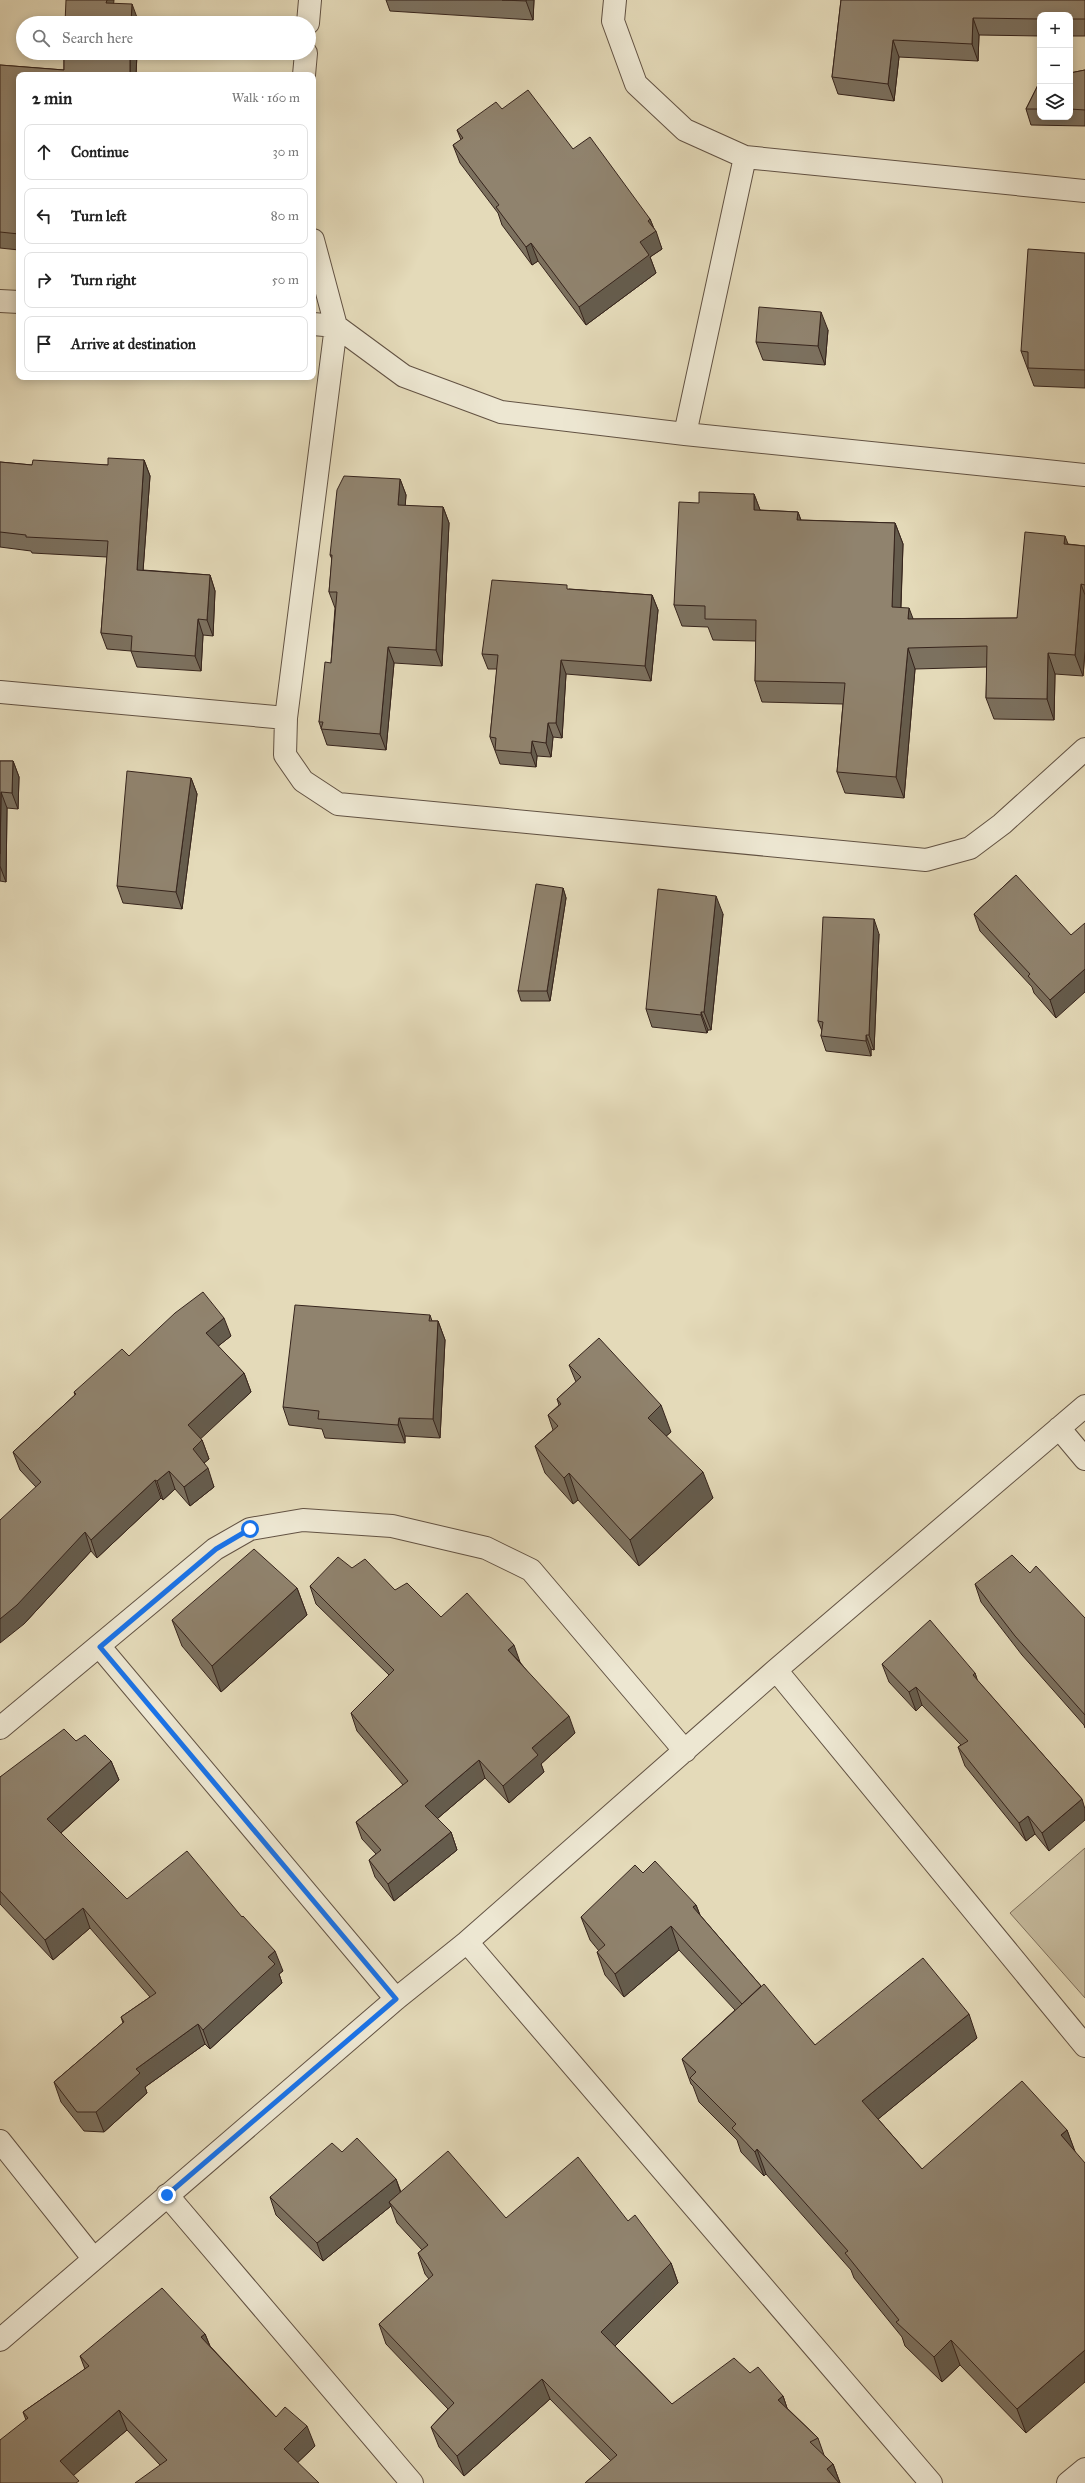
<!DOCTYPE html>
<html lang="en">
<head>
<meta charset="utf-8">
<style>
	:root { --surface:#fff; --page:#f6f6f6; --text:#222; --muted:#767676; --line:#e0e0e0 }
	body { margin:0; font-family:"IM FELL Great Primer",serif; background:var(--page); color:var(--text) }
	.controls { position:absolute; right:12px; top:12px; display:grid; overflow:hidden; border-radius:8px; box-shadow:0 2px 10px #0003 }
	.controls button { width:36px; height:36px; display:grid; place-items:center; padding:0; border:0; border-bottom:1px solid var(--line); background:var(--surface); color:var(--text); font:20px sans-serif }
	.stop { position:absolute; width:12px; height:12px; margin:-9px; border:3px solid #1a73e8; border-radius:50%; background:#fff }
	.stop.end { background:#1a73e8; border-color:#fff; box-shadow:0 1px 4px #0008 }
	.list { margin:0; padding:0; list-style:none }
	h2 { display:flex; justify-content:space-between; align-items:center; height:52px; margin:0; padding:0 16px; font-size:17px }
	h2 small { font-size:13px; font-weight:400; color:var(--muted) }
	.list li { display:grid; grid-template-columns:26px 1fr auto; gap:12px; align-items:center; box-sizing:border-box; height:56px; margin:0 8px 8px; padding:0 8px; border:1px solid var(--line); border-radius:8px }
	.list b { display:block; font-size:15px; white-space:nowrap }
	.list em { font-size:13px; font-style:normal; color:var(--muted) }
	.icon { flex:none; width:22px; height:22px; fill:none; stroke:currentColor; stroke-width:2; stroke-linecap:round; stroke-linejoin:round }
	.map { position:relative; flex:none; width:1085px; height:2483px; overflow:hidden }
	.search { position:absolute; background:var(--surface); box-shadow:0 2px 10px #0003; left:16px; top:16px; width:300px; height:44px; display:flex; align-items:center; gap:10px; box-sizing:border-box; padding:0 14px; border-radius:22px; color:var(--muted); font-size:15px }
	.panel { position:absolute; background:var(--surface); box-shadow:0 2px 10px #0003; left:16px; top:72px; width:300px; height:308px; border-radius:8px }
	.map>svg:first-child { display:block }
</style>
</head>
<body>
<div class="map">
<svg width="1085" height="2483" viewBox="0 0 1085 2483">
	<rect width="100%" height="100%" fill="#e4dab9"/>
	<filter id="stains"><feTurbulence type="fractalNoise" baseFrequency=".005" numOctaves="4"/><feColorMatrix values="0 0 0 0 .2 0 0 0 0 .09 0 0 0 0 .02 0 0 0 .5 -.17"/></filter>
	<radialGradient id="worn" r=".72"><stop offset=".6" stop-color="#630" stop-opacity="0"/><stop offset="1" stop-color="#630" stop-opacity=".3"/></radialGradient>
	<path fill="#c6bb9e" stroke="#7e705d" d="M 1085,1848 L 1085,1998 L 1010,1913 Z"/>
	<g fill="none" stroke-linecap="round" stroke-linejoin="round">
		<g stroke="#625243" stroke-width="24">
			<path id="minor" d="M 615,0 L 613,21 L 636,84 L 685,130 L 745,157 L 1085,191
				M 308,23 L 310,0
				M 304,75 L 306,53
				M 313,240 L 336,326 L 404,376 L 501,412 L 685,434 L 1085,475
				M 0,301 L 19,302
				M 313,324 L 336,326 L 286,718 L 285,755 L 303,781 L 338,804 L 926,860 L 970,848 L 1002,824 L 1085,749
				M 685,434 L 745,157
				M 0,692 L 286,718
				M 1059,1428 L 1085,1459
				M 100,1647 L 396,1999
				M 776,1670 L 1085,2046
				M 0,1728 L 215,1549 L 250,1529 L 303,1520 L 392,1526 L 486,1548 L 531,1570 L 685,1751
				M 467,1942 L 931,2483
				M 0,2141 L 93,2258
				M 167,2195 L 412,2483
				M 0,2340 L 396,1999 L 467,1942 L 776,1670 L 1085,1406
				M 1068,2483 L 1085,2469"/>
		</g>
		<use href="#minor" stroke="#ede7d2" stroke-width="22"/>
	</g>
	<path fill="#7c715f" stroke="#36241c" d="M 386,0 L 534,0 L 533,20 L 390,11 Z
		M 841,0 L 1085,0 L 1085,36 L 1070,36 L 1070,15 L 1040,15 L 1040,36 L 979,35 L 978,61 L 899,57 L 894,101 L 838,94 L 832,77 Z
		M 64,53 L 137,53 L 136,75 L 19,75 L 19,250 L 0,248 L 0,65 L 64,70 Z
		M 1085,70 L 1085,126 L 1031,125 L 1026,109 L 1040,81 L 1040,117 L 1070,117 L 1070,73 Z
		M 502,109 L 573,149 L 650,219 L 662,249 L 650,257 L 656,273 L 586,325 L 538,261 L 532,265 L 502,225 L 498,213 L 460,163 L 453,145 L 461,140 L 457,130 Z
		M 1085,253 L 1085,388 L 1034,386 L 1021,351 Z
		M 828,330 L 825,365 L 763,360 L 756,342 Z
		M 144,460 L 150,476 L 143,570 L 210,575 L 215,591 L 213,636 L 203,635 L 201,671 L 137,667 L 131,651 L 107,649 L 101,633 L 107,557 L 32,553 L 31,551 L 0,547 L 0,462 L 32,465 L 108,465 Z
		M 400,479 L 406,495 L 405,506 L 443,507 L 449,523 L 442,666 L 394,663 L 386,750 L 327,745 L 319,722 L 331,663 L 335,608 L 329,592 L 332,559 L 330,555 Z
		M 754,494 L 760,510 L 798,512 L 801,520 L 895,523 L 903,544 L 901,607 L 913,619 L 1017,618 L 1068,544 L 1085,546 L 1085,651 L 1083,676 L 1055,674 L 1054,720 L 994,719 L 986,698 L 987,667 L 915,669 L 904,798 L 845,793 L 837,772 L 843,704 L 762,702 L 755,681 L 756,641 L 713,640 L 708,627 L 682,626 L 674,605 L 699,503 Z
		M 569,589 L 652,595 L 658,610 L 651,681 L 566,674 L 562,738 L 553,737 L 551,757 L 537,756 L 536,767 L 500,764 L 490,737 L 497,669 L 488,669 L 482,654 Z
		M 0,761 L 13,761 L 19,777 L 18,809 L 7,808 L 6,882 L 0,881 Z
		M 191,778 L 197,794 L 182,909 L 123,903 L 117,886 Z
		M 1016,875 L 1056,1018 L 1034,993 L 1032,987 L 980,931 L 974,914 Z
		M 563,888 L 566,898 L 550,1001 L 521,1001 L 518,991 Z
		M 723,914 L 711,1030 L 708,1030 L 707,1033 L 652,1027 L 646,1009 Z
		M 879,934 L 874,1050 L 871,1049 L 871,1056 L 826,1051 L 821,1036 L 822,1031 L 818,1021 Z
		M 430,1315 L 432,1321 L 438,1321 L 445,1340 L 440,1438 L 405,1436 L 405,1443 L 325,1438 L 322,1429 L 289,1425 L 283,1407 Z
		M 231,1336 L 218,1346 L 244,1373 L 251,1392 L 200,1438 L 202,1440 L 209,1459 L 204,1463 L 214,1487 L 190,1506 L 175,1489 L 163,1500 L 161,1498 L 97,1558 L 91,1551 L 24,1624 L 36,1487 L 20,1470 L 13,1452 L 75,1395 L 74,1392 L 129,1356 Z
		M 569,1365 L 671,1432 L 666,1436 L 713,1498 L 639,1566 L 578,1500 L 573,1504 L 545,1473 L 535,1446 L 553,1430 L 548,1415 L 559,1405 L 557,1399 L 576,1382 Z
		M 352,1568 L 395,1590 L 441,1617 L 520,1662 L 575,1733 L 541,1764 L 544,1772 L 509,1803 L 485,1778 L 437,1819 L 451,1832 L 457,1850 L 394,1901 L 375,1877 L 369,1860 L 376,1854 L 362,1839 L 356,1822 L 403,1785 L 357,1731 L 351,1713 L 389,1675 L 316,1604 L 310,1586 Z
		M 1030,1573 L 1085,1618 L 1085,1728 L 1084,1725 L 1022,1655 L 981,1602 L 975,1584 Z
		M 297,1588 L 307,1615 L 221,1692 L 182,1646 L 172,1620 Z
		M 882,1664 L 975,1673 L 977,1680 L 1082,1799 L 1049,1851 L 1035,1834 L 1026,1841 L 965,1766 L 958,1747 L 961,1745 L 922,1705 L 916,1711 L 889,1682 Z
		M 76,1741 L 111,1761 L 119,1780 L 61,1833 L 127,1899 L 283,1971 L 279,1974 L 282,1983 L 210,2049 L 205,2044 L 145,2087 L 147,2093 L 104,2132 L 84,2131 L 61,2102 L 54,2082 L 123,2023 L 121,2017 L 150,1997 L 90,1928 L 53,1960 L 0,1904 L 0,1777 Z
		M 643,1873 L 696,1905 L 700,1915 L 761,1986 L 815,2045 L 977,2038 L 878,2119 L 922,2169 L 1067,2130 L 1074,2150 L 1026,2433 L 960,2365 L 942,2382 L 905,2346 L 902,2337 L 854,2278 L 851,2270 L 766,2174 L 764,2176 L 741,2152 L 737,2140 L 699,2102 L 693,2086 L 691,2084 L 682,2059 L 735,2010 L 679,1950 L 624,1997 L 605,1975 L 597,1952 L 599,1951 L 590,1940 L 581,1917 Z
		M 342,2152 L 396,2179 L 401,2192 L 506,2218 L 628,2221 L 671,2263 L 678,2283 L 615,2346 L 672,2404 L 750,2373 L 783,2396 L 787,2408 L 818,2438 L 824,2455 L 833,2464 L 840,2483 L 585,2483 L 611,2461 L 550,2399 L 464,2476 L 439,2447 L 431,2427 L 448,2409 L 386,2344 L 379,2324 L 429,2279 L 425,2274 L 418,2253 L 422,2250 L 397,2223 L 391,2206 L 323,2261 L 276,2215 L 270,2197 Z
		M 205,2334 L 210,2346 L 276,2417 L 315,2446 L 298,2462 L 160,2465 L 127,2430 L 73,2475 L 26,2420 L 23,2412 L 85,2369 L 80,2356 Z"/>
	<path fill="#655c4d" stroke="#36241c" d="M 107,0 L 114,0 L 112,19 L 106,3 Z
		M 526,0 L 534,0 L 533,20 L 526,1 Z
		M 132,4 L 138,20 L 138,23 L 131,23 Z
		M 973,18 L 979,35 L 978,61 L 972,44 Z
		M 893,40 L 899,57 L 894,101 L 888,84 Z
		M 130,53 L 137,53 L 136,75 L 130,75 Z
		M 650,219 L 655,231 L 656,231 L 662,249 L 650,257 L 656,273 L 586,325 L 579,307 L 640,242 L 648,221 Z
		M 531,243 L 538,261 L 532,265 L 526,247 Z
		M 821,312 L 828,330 L 825,365 L 818,346 Z
		M 144,460 L 150,476 L 142,585 L 137,570 Z
		M 400,479 L 406,495 L 404,522 L 398,505 Z
		M 754,494 L 762,515 L 754,510 Z
		M 443,507 L 449,523 L 442,666 L 436,650 Z
		M 798,512 L 805,533 L 797,520 Z
		M 895,523 L 903,544 L 900,628 L 892,607 Z
		M 1065,536 L 1073,557 L 1064,544 Z
		M 210,575 L 215,591 L 213,636 L 207,620 Z
		M 1081,584 L 1085,595 L 1085,651 L 1083,676 L 1075,655 Z
		M 652,595 L 658,610 L 651,681 L 645,666 Z
		M 909,608 L 917,629 L 908,619 Z
		M 198,619 L 203,635 L 201,671 L 195,656 Z
		M 388,647 L 394,663 L 386,750 L 380,734 Z
		M 908,648 L 915,669 L 904,798 L 896,777 Z
		M 1048,653 L 1055,674 L 1054,720 L 1047,699 Z
		M 561,660 L 566,674 L 562,738 L 556,723 Z
		M 548,723 L 553,737 L 551,757 L 546,743 Z
		M 532,741 L 537,756 L 536,767 L 531,753 Z
		M 13,761 L 19,777 L 18,809 L 12,793 Z
		M 191,778 L 197,794 L 182,909 L 176,892 Z
		M 1,792 L 7,808 L 6,882 L 0,866 Z
		M 563,888 L 566,898 L 550,1001 L 547,991 Z
		M 716,896 L 723,914 L 711,1030 L 704,1012 Z
		M 874,919 L 879,934 L 874,1050 L 869,1035 Z
		M 1085,969 L 1085,992 L 1056,1018 L 1050,1000 Z
		M 701,1012 L 708,1030 L 707,1033 L 701,1015 Z
		M 866,1035 L 871,1049 L 871,1056 L 866,1041 Z
		M 224,1318 L 231,1336 L 212,1351 L 206,1333 Z
		M 438,1321 L 445,1340 L 440,1438 L 433,1419 Z
		M 244,1373 L 251,1392 L 195,1444 L 188,1425 Z
		M 661,1405 L 671,1432 L 657,1444 L 648,1418 Z
		M 399,1418 L 405,1436 L 405,1443 L 398,1425 Z
		M 202,1440 L 209,1459 L 199,1467 L 193,1449 Z
		M 208,1468 L 214,1487 L 190,1506 L 184,1487 Z
		M 169,1471 L 175,1489 L 163,1500 L 157,1481 Z
		M 703,1472 L 713,1498 L 639,1566 L 630,1540 Z
		M 569,1473 L 578,1500 L 573,1504 L 564,1478 Z
		M 155,1480 L 161,1498 L 97,1558 L 91,1540 Z
		M 85,1532 L 91,1551 L 24,1624 L 0,1643 L 0,1619 Z
		M 297,1588 L 307,1615 L 221,1692 L 212,1666 Z
		M 514,1645 L 520,1662 L 508,1650 Z
		M 975,1673 L 981,1691 L 973,1675 Z
		M 916,1687 L 922,1705 L 916,1711 L 909,1692 Z
		M 569,1716 L 575,1733 L 541,1764 L 544,1772 L 509,1803 L 503,1786 L 532,1748 Z
		M 479,1760 L 485,1778 L 431,1824 L 425,1806 Z
		M 111,1761 L 119,1780 L 54,1839 L 47,1819 Z
		M 1082,1799 L 1085,1809 L 1085,1820 L 1049,1851 L 1042,1833 Z
		M 1028,1816 L 1035,1834 L 1026,1841 L 1019,1823 Z
		M 451,1832 L 457,1850 L 394,1901 L 388,1884 Z
		M 696,1905 L 705,1928 L 693,1907 Z
		M 83,1908 L 90,1928 L 53,1960 L 45,1940 Z
		M 671,1926 L 679,1950 L 624,1997 L 615,1974 Z
		M 275,1951 L 283,1971 L 279,1974 L 282,1983 L 210,2049 L 203,2030 L 268,1957 Z
		M 969,2014 L 977,2038 L 871,2125 L 862,2101 Z
		M 198,2024 L 205,2044 L 145,2087 L 147,2093 L 104,2132 L 96,2112 L 136,2069 Z
		M 1067,2130 L 1076,2154 L 1061,2135 Z
		M 757,2149 L 766,2174 L 764,2176 L 755,2152 Z
		M 396,2179 L 402,2197 L 389,2202 L 391,2206 L 323,2261 L 317,2243 Z
		M 671,2263 L 678,2283 L 608,2353 L 601,2332 Z
		M 205,2334 L 213,2354 L 201,2337 Z
		M 951,2340 L 960,2365 L 942,2382 L 934,2357 Z
		M 1085,2350 L 1085,2382 L 1026,2433 L 1017,2409 Z
		M 542,2379 L 550,2399 L 464,2476 L 457,2456 Z
		M 783,2396 L 790,2417 L 778,2400 Z
		M 119,2410 L 127,2430 L 67,2481 L 60,2461 Z
		M 307,2426 L 315,2446 L 291,2469 L 284,2449 Z
		M 833,2464 L 840,2483 L 832,2483 L 827,2469 Z"/>
	<path fill="#90836e" stroke="#36241c" d="M 66,0 L 107,0 L 106,3 L 132,4 L 131,23 L 65,23 Z
		M 502,0 L 526,0 L 526,1 Z
		M 841,0 L 1085,0 L 1085,19 L 1070,19 L 1070,15 L 1040,15 L 1040,19 L 973,18 L 972,44 L 893,40 L 888,84 L 832,77 Z
		M 64,53 L 130,53 L 130,75 L 19,75 L 19,234 L 0,232 L 0,65 L 64,70 Z
		M 1085,70 L 1085,110 L 1070,109 L 1070,73 Z
		M 1040,81 L 1040,109 L 1026,109 Z
		M 528,90 L 573,149 L 590,137 L 650,219 L 648,221 L 656,231 L 640,242 L 649,255 L 579,307 L 531,243 L 526,247 L 496,207 L 499,205 L 453,145 L 463,138 L 457,130 L 496,102 L 502,109 Z
		M 1028,249 L 1085,253 L 1085,370 L 1028,368 L 1028,352 L 1021,351 Z
		M 759,307 L 821,312 L 818,346 L 756,342 Z
		M 108,458 L 144,460 L 137,570 L 210,575 L 207,620 L 198,619 L 195,656 L 131,651 L 132,636 L 101,633 L 108,541 L 26,537 L 26,535 L 0,532 L 0,462 L 32,465 L 33,460 L 108,465 Z
		M 344,476 L 400,479 L 398,505 L 443,507 L 436,650 L 388,647 L 380,734 L 321,729 L 323,722 L 319,722 L 325,662 L 331,663 L 337,592 L 329,592 L 332,555 L 330,555 L 337,490 Z
		M 699,492 L 754,494 L 754,510 L 798,512 L 797,520 L 895,523 L 892,607 L 909,608 L 908,619 L 1017,618 L 1025,532 L 1065,536 L 1064,544 L 1085,546 L 1085,585 L 1081,584 L 1075,655 L 1048,653 L 1047,699 L 986,698 L 987,646 L 908,648 L 896,777 L 837,772 L 845,683 L 755,681 L 756,620 L 705,619 L 705,606 L 674,605 L 679,502 L 699,503 Z
		M 492,580 L 567,585 L 567,589 L 652,595 L 645,666 L 561,660 L 556,723 L 548,723 L 546,743 L 532,741 L 531,753 L 495,750 L 496,738 L 490,737 L 498,655 L 482,654 Z
		M 0,761 L 13,761 L 12,793 L 1,792 L 0,854 Z
		M 127,771 L 191,778 L 176,892 L 117,886 Z
		M 1016,875 L 1071,935 L 1085,923 L 1085,969 L 1050,1000 L 1028,976 L 1030,974 L 974,914 Z
		M 536,884 L 563,888 L 547,991 L 518,991 Z
		M 658,889 L 716,896 L 704,1012 L 701,1012 L 701,1015 L 646,1009 Z
		M 823,917 L 874,919 L 869,1035 L 866,1035 L 866,1041 L 821,1036 L 823,1022 L 818,1021 Z
		M 203,1292 L 224,1318 L 206,1333 L 244,1373 L 188,1425 L 202,1440 L 193,1449 L 208,1468 L 184,1487 L 169,1471 L 157,1481 L 155,1480 L 91,1540 L 85,1532 L 17,1605 L 0,1619 L 0,1520 L 41,1482 L 13,1452 L 76,1394 L 74,1392 L 122,1349 L 129,1356 L 175,1313 Z
		M 295,1305 L 430,1315 L 429,1321 L 438,1321 L 433,1419 L 399,1418 L 398,1425 L 318,1419 L 319,1411 L 283,1407 Z
		M 599,1338 L 661,1405 L 648,1418 L 703,1472 L 630,1540 L 569,1473 L 564,1478 L 535,1446 L 558,1426 L 548,1415 L 561,1404 L 557,1399 L 581,1377 L 569,1365 Z
		M 254,1549 L 297,1588 L 212,1666 L 172,1620 Z
		M 1012,1555 L 1030,1573 L 1036,1566 L 1085,1618 L 1085,1715 L 1015,1636 L 975,1584 Z
		M 338,1557 L 352,1568 L 365,1559 L 395,1590 L 407,1583 L 441,1617 L 467,1593 L 514,1645 L 508,1650 L 569,1716 L 532,1748 L 538,1755 L 503,1786 L 479,1760 L 425,1806 L 451,1832 L 388,1884 L 369,1860 L 381,1850 L 356,1822 L 408,1781 L 351,1713 L 394,1670 L 310,1586 Z
		M 930,1620 L 975,1673 L 973,1675 L 1082,1799 L 1042,1833 L 1028,1816 L 1019,1823 L 958,1747 L 968,1741 L 916,1687 L 909,1692 L 882,1664 Z
		M 64,1729 L 76,1741 L 85,1735 L 111,1761 L 47,1819 L 127,1899 L 187,1851 L 242,1917 L 243,1916 L 275,1951 L 268,1957 L 275,1964 L 203,2030 L 198,2024 L 136,2069 L 140,2073 L 96,2112 L 77,2112 L 54,2082 L 124,2022 L 121,2017 L 156,1993 L 83,1908 L 45,1940 L 0,1891 L 0,1777 Z
		M 655,1861 L 696,1905 L 693,1907 L 761,1986 L 742,2004 L 671,1926 L 615,1974 L 597,1952 L 605,1945 L 581,1917 L 635,1865 L 643,1873 Z
		M 923,1958 L 969,2014 L 862,2101 L 922,2169 L 1022,2081 L 1067,2130 L 1061,2135 L 1085,2163 L 1085,2350 L 1017,2409 L 951,2340 L 934,2357 L 896,2322 L 899,2320 L 845,2253 L 848,2251 L 757,2149 L 755,2152 L 732,2128 L 736,2124 L 690,2078 L 696,2072 L 682,2059 L 764,1984 L 815,2045 Z
		M 357,2138 L 396,2179 L 317,2243 L 270,2197 L 332,2143 L 342,2152 Z
		M 448,2151 L 506,2218 L 578,2157 L 628,2221 L 635,2215 L 671,2263 L 601,2332 L 672,2404 L 734,2358 L 750,2373 L 758,2367 L 783,2396 L 778,2400 L 818,2438 L 810,2442 L 833,2464 L 827,2469 L 839,2483 L 585,2483 L 617,2455 L 542,2379 L 457,2456 L 431,2427 L 454,2403 L 379,2324 L 433,2275 L 418,2253 L 428,2245 L 389,2202 Z
		M 162,2288 L 205,2334 L 201,2337 L 276,2417 L 285,2407 L 307,2426 L 284,2449 L 319,2483 L 135,2483 L 167,2460 L 119,2410 L 60,2461 L 79,2481 L 76,2483 L 0,2483 L 0,2440 L 28,2418 L 23,2412 L 89,2366 L 80,2356 Z"/>
	<g fill="none" stroke-linecap="round" stroke-linejoin="round">
		<path stroke="#1a73e8" stroke-width="5" d="M 167,2195 L 396,1999 L 100,1647 L 216,1549 L 250,1529"/>
	</g>
	<rect width="100%" height="100%" filter="url(#stains)"/>
	<rect width="100%" height="100%" fill="url(#worn)"/>
</svg>
<div class="controls">
<button>+</button>
<button>−</button>
<button><svg class="icon" aria-label="layers" viewBox="0 0 24 24"><path d="M12 4l9 5-9 5-9-5zM3 14l9 5 9-5"/></svg></button>
</div>
<div class="stop" style="left:250px;top:1529px"></div>
<div class="stop end" style="left:167px;top:2195px"></div>
<div class="search"><svg class="icon" aria-label="search" viewBox="0 0 24 24"><circle cx="10" cy="10" r="6"/><path d="M15 15l6 6"/></svg>Search here</div>
<section class="panel">
<h2>2 min<small>Walk · 160 m</small></h2>
<ul class="list">
<li><svg class="icon" aria-label="ahead" viewBox="0 0 24 24"><path d="M12 20V5M6 11l6-6 6 6"/></svg><div><b>Continue</b></div><em>30 m</em></li>
<li><svg class="icon" aria-label="left" viewBox="0 0 24 24"><path d="M17 20v-9H6M10 6l-5 5 5 5"/></svg><div><b>Turn left</b></div><em>80 m</em></li>
<li><svg class="icon" aria-label="right" viewBox="0 0 24 24"><path d="M7 20v-9h11M14 6l5 5-5 5"/></svg><div><b>Turn right</b></div><em>50 m</em></li>
<li><svg class="icon" aria-label="arrive" viewBox="0 0 24 24"><path d="M6 21V4h12l-3 4 3 4H6"/></svg><div><b>Arrive at destination</b></div></li>
</ul>
</section>
</div>
</body>
</html>
